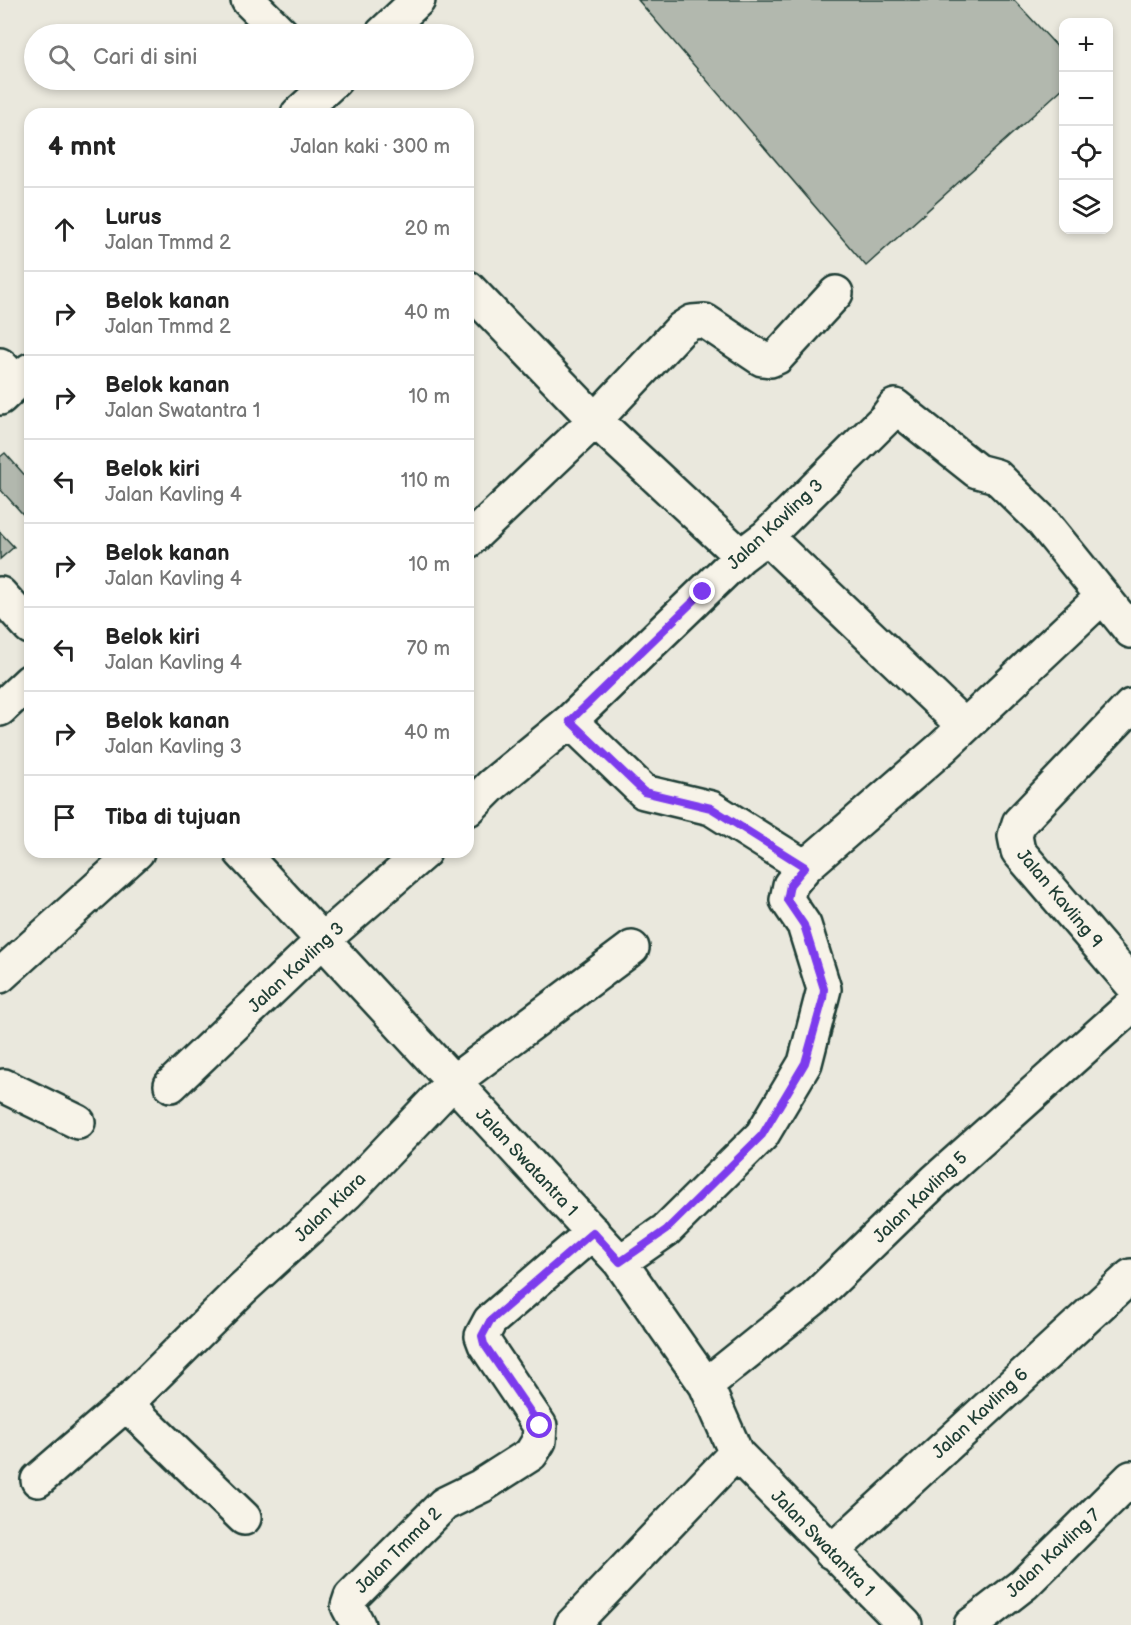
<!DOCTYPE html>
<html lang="id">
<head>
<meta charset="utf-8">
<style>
	:root { --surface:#fff; --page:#f2f2f2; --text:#222; --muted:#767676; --line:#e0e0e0 }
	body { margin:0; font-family:"Balsamiq Sans",sans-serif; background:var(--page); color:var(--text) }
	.controls { position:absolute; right:18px; top:18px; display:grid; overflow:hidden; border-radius:12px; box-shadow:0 3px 9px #0003 }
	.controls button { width:54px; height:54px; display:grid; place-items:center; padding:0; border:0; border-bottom:2px solid var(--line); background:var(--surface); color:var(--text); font:30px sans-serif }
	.stop { position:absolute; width:18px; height:18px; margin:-14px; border:4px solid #7c3aed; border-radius:50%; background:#fff }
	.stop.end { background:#7c3aed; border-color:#fff; box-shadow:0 2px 6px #0008 }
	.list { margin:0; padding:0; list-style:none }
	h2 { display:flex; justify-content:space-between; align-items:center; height:78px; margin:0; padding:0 24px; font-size:26px }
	h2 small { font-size:20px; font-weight:400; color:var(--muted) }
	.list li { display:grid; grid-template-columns:39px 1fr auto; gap:18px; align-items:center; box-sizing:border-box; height:84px; padding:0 24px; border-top:2px solid var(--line) }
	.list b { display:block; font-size:22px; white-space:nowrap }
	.list p { margin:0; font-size:20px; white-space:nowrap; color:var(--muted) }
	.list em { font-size:20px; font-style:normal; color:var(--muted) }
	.icon { flex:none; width:33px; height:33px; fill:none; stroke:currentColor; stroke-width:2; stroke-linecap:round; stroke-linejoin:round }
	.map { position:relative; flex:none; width:1131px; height:1625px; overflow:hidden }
	.search { position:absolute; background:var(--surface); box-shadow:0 3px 9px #0003; left:24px; top:24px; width:450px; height:66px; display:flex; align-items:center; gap:15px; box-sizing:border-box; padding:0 21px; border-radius:33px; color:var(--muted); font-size:22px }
	.panel { position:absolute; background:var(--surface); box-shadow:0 3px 9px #0003; left:24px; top:108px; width:450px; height:750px; border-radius:18px }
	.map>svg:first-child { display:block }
</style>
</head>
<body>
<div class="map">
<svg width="1131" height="1625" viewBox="0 0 1131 1625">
	<rect width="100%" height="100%" fill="#eae8dd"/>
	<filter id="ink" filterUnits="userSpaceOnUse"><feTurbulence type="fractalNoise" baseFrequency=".0167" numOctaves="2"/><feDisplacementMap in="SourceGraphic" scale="12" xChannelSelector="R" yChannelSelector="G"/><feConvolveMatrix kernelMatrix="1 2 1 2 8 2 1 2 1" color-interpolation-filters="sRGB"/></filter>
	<g filter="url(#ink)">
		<path fill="#b2b8ae" stroke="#1f3d34" stroke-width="1.5" d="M 638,0 L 1014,0 L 1064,54 L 1064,87 L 866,266 Z
			M 5,453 L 30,481 L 30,522 L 0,489 L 0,457 Z
			M 0,532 L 14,547 L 0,559 Z"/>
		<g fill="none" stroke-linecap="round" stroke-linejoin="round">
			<g stroke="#1f3d34" stroke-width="38">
				<path id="minor" d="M 248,0 L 282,34
					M 468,288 L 595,420 L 741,556
					M 0,365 L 17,382
					M 766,537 L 963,725
					M 468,541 L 595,420 L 681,329 L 692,322 L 705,321 L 762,359 L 770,360 L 777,357 L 836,293
					M 0,594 L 30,627
					M 1131,706 L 1019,823 L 1015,836 L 1018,851 L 1131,983
					M 0,709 L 30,681
					M 570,721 L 644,792 L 711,808 L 805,867 L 790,885 L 787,900 L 804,925 L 824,989 L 805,1063 L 762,1135 L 666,1230 L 620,1262
					M 468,809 L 492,785 L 570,721 L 741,556 L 766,537 L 886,418 L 895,406 L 977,471 L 996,476 L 1042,521 L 1131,631
					M 241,852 L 620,1262 L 706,1385 L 736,1453 L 905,1625
					M 805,867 L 943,747 L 1103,596
					M 0,976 L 137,852
					M 171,1085 L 323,940 L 424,852
					M 4,1086 L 78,1122
					M 706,1385 L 813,1299 L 935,1181 L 1131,1006
					M 126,1404 L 244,1518
					M 38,1480 L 126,1404 L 242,1289 L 347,1193 L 453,1082 L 632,948
					M 831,1552 L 1131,1276
					M 358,1625 L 348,1606 L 351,1597 L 444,1504 L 481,1486 L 531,1454 L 539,1441 L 540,1426 L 485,1344 L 482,1336 L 490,1321 L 593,1232
					M 572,1625 L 736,1453
					M 971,1625 L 1024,1584 L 1131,1478"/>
			</g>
			<g stroke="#1f3d34" stroke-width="38">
				<path id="major" d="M 382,34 L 418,0
					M 298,114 L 335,80
					M 0,398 L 30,370"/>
			</g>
			<use href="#minor" stroke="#f7f3e8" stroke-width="33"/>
			<use href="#major" stroke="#f7f3e8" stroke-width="33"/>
		</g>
	</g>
	<g fill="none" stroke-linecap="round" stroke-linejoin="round" filter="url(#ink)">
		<path stroke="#7c3aed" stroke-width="8" d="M 540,1426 L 484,1344 L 482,1336 L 490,1321 L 593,1232 L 620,1262 L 666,1230 L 762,1135 L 805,1063 L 823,999 L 824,989 L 804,925 L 787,900 L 790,885 L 805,867 L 711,808 L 644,792 L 570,721 L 703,592"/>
	</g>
	<g text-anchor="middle" stroke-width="5" stroke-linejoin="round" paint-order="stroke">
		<g font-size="18" fill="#1f3d34" stroke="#f7f3e8">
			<text transform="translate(775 524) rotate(-43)" y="6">Jalan Kavling 3</text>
			<text transform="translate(1060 898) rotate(50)" y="6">Jalan Kavling 9</text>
			<text transform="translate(296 967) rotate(-43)" y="6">Jalan Kavling 3</text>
			<text transform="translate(527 1162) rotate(47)" y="6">Jalan Swatantra 1</text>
			<text transform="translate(920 1197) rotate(-44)" y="6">Jalan Kavling 5</text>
			<text transform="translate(330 1207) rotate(-44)" y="6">Jalan Kiara</text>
			<text transform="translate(980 1413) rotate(-43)" y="6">Jalan Kavling 6</text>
			<text transform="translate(823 1543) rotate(46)" y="6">Jalan Swatantra 1</text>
			<text transform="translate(398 1550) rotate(-45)" y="6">Jalan Tmmd 2</text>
			<text transform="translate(1053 1553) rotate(-43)" y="6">Jalan Kavling 7</text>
		</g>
	</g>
</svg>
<div class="controls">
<button>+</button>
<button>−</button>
<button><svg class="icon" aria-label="locate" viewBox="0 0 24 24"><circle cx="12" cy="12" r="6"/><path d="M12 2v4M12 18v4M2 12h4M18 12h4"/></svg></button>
<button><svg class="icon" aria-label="layers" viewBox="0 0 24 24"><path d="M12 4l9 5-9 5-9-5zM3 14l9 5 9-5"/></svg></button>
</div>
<div class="stop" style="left:540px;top:1426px"></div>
<div class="stop end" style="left:703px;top:592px"></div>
<div class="search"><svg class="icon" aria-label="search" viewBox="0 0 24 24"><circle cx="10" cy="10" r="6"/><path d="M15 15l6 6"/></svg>Cari di sini</div>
<section class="panel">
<h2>4 mnt<small>Jalan kaki · 300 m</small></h2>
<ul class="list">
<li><svg class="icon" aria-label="ahead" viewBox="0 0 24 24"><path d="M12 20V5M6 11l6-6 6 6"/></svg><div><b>Lurus</b><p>Jalan Tmmd 2</p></div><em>20 m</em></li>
<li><svg class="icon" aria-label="right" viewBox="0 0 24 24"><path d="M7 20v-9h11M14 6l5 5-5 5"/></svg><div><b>Belok kanan</b><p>Jalan Tmmd 2</p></div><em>40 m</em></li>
<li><svg class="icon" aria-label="right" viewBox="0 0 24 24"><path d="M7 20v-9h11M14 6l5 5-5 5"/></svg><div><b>Belok kanan</b><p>Jalan Swatantra 1</p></div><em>10 m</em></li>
<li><svg class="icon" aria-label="left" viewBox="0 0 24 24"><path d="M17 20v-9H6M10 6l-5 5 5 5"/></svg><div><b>Belok kiri</b><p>Jalan Kavling 4</p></div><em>110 m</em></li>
<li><svg class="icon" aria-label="right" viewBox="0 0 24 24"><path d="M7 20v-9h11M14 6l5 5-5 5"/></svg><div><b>Belok kanan</b><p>Jalan Kavling 4</p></div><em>10 m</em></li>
<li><svg class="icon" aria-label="left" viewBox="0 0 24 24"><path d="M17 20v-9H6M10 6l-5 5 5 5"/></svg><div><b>Belok kiri</b><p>Jalan Kavling 4</p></div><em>70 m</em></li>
<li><svg class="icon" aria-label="right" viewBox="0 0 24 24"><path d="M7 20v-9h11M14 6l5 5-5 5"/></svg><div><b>Belok kanan</b><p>Jalan Kavling 3</p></div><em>40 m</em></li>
<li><svg class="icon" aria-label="arrive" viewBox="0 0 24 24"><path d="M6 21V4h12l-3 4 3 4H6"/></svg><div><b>Tiba di tujuan</b></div></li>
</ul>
</section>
</div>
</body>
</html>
